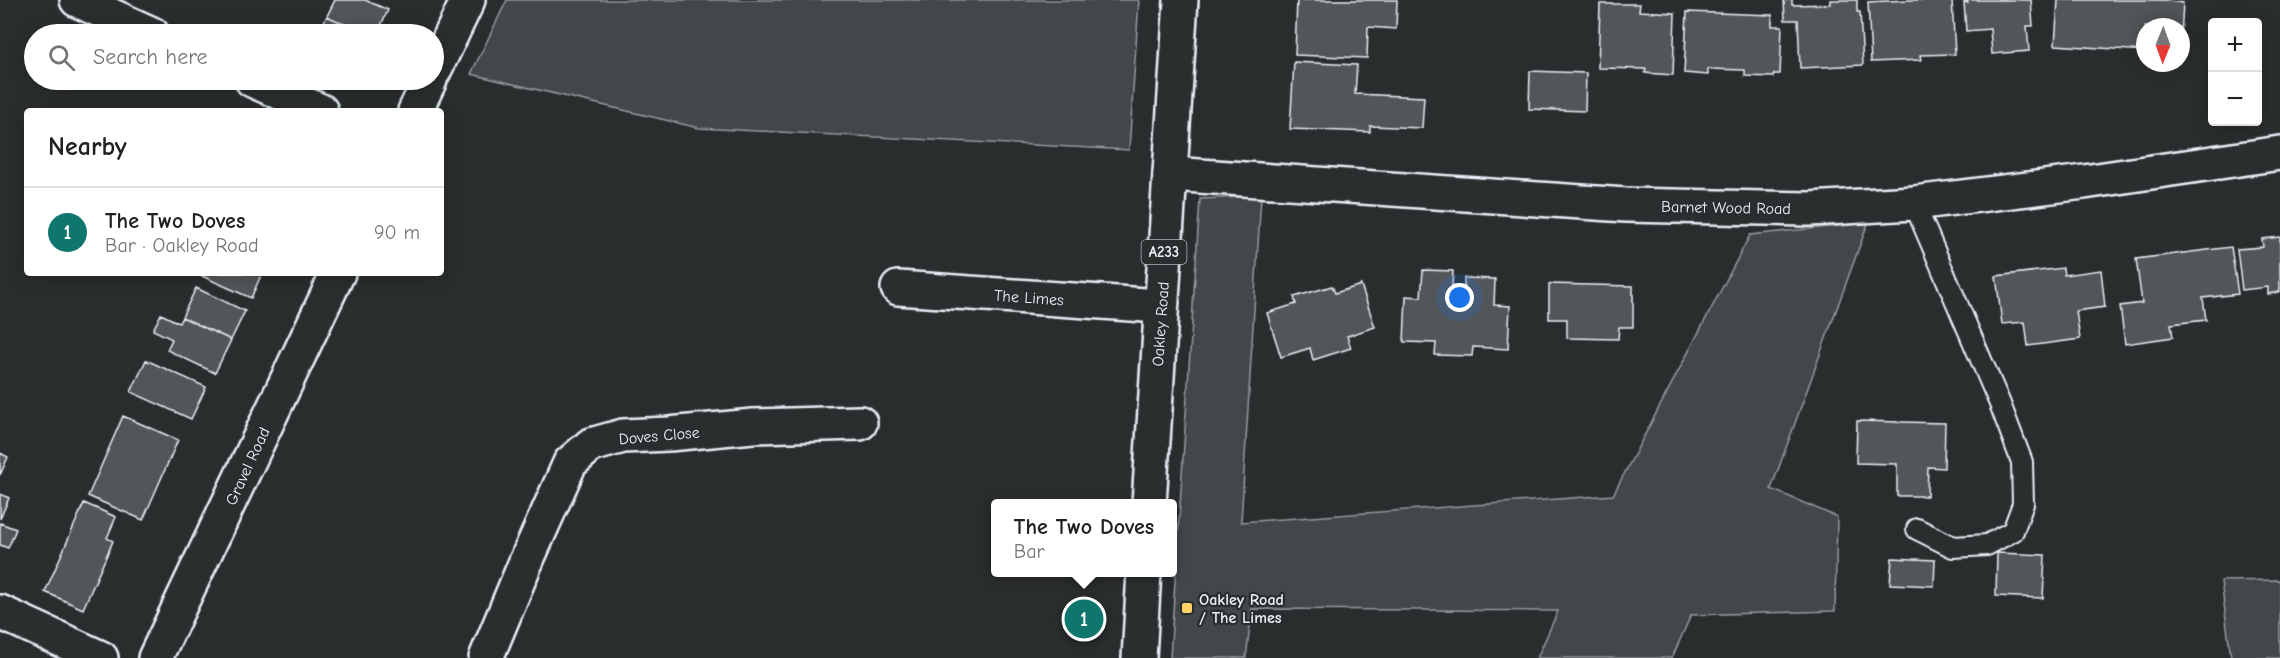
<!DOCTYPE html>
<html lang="en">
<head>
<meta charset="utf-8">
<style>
	:root { --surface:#fff; --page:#f2f2f2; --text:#202124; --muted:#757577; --line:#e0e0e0; --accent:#0f766e }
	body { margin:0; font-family:"Comic Neue",sans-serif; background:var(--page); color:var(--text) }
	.controls { position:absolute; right:18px; top:18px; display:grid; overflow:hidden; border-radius:6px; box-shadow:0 3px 15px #0003 }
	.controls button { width:54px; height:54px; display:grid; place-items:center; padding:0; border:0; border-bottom:2px solid var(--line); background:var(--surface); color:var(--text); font:30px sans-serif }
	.compass { position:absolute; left:2136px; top:18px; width:54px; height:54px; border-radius:50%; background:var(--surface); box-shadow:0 3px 15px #0003; rotate:181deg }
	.you { position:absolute; left:1460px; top:298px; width:21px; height:21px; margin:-15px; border:4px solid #fff; border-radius:50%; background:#1a73e8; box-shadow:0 0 0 9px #1a73e833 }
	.badge { display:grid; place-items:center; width:39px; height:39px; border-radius:50%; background:var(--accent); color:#fff; font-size:20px; font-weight:700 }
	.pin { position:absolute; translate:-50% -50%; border:3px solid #fff; box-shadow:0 2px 6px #0006 }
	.popup { position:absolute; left:991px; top:499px; width:186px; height:78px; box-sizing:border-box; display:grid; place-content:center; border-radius:6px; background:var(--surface); filter:drop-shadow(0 2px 4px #0005); font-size:20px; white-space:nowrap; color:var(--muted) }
	.popup b { font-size:22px; color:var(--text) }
	.popup::after { content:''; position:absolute; left:50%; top:100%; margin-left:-12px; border:12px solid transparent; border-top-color:var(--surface) }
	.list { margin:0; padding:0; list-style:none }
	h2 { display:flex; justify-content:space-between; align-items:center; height:78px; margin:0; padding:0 24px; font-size:26px }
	h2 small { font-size:20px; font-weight:400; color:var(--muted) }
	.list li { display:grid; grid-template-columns:39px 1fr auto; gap:18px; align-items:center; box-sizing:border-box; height:90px; padding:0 24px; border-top:2px solid var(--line) }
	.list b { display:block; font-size:22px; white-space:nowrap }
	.list p { margin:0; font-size:20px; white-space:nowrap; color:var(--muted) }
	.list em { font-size:20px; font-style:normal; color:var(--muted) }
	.icon { flex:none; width:33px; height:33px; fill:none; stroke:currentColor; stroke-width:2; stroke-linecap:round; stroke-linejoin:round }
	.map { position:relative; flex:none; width:2280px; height:658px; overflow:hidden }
	.search { position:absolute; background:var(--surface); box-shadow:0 3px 15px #0003; left:24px; top:24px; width:420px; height:66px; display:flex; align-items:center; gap:15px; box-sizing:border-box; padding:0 21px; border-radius:33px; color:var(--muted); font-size:22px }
	.panel { position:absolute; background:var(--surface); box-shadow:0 3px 15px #0003; left:24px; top:108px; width:420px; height:168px; border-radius:6px }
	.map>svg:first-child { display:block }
</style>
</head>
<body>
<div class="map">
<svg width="2280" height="658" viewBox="0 0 2280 658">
	<rect width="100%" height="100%" fill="#2a2d2e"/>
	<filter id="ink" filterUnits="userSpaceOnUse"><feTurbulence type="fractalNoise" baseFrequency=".0167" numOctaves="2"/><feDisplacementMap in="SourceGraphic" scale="12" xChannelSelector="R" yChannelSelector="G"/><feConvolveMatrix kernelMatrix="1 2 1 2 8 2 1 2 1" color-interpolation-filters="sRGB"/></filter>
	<g filter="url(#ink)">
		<path fill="#424648" stroke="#959ca0" stroke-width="1.5" d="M 507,0 L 1139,0 L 1129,150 L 699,128 L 471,74 Z
			M 1261,196 L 1241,522 L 1613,495 L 1750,235 L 1868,223 L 1771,489 L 1837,517 L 1835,611 L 1691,615 L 1672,658 L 1537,658 L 1558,611 L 1252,609 L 1246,658 L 1170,658 L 1200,199 Z
			M 2280,580 L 2280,658 L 2231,658 L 2221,581 Z"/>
		<path fill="#535759" stroke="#e8f1f8" stroke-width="1.5" d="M 335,0 L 365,0 L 388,10 L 377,34 L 366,34 L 327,16 Z
			M 1297,0 L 1397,0 L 1396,29 L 1368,27 L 1367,58 L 1295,55 Z
			M 1784,0 L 1792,0 L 1792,5 L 1830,4 L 1830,0 L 1857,0 L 1857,12 L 1860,12 L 1863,65 L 1800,68 L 1798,20 L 1785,20 Z
			M 1909,0 L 1952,0 L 1955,54 L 1920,55 L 1921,60 L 1871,62 L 1868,2 Z
			M 1967,0 L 2031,0 L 2033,26 L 2027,26 L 2029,51 L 1992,54 L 1990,29 L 1966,31 L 1964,2 L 1968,3 Z
			M 2058,0 L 2160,0 L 2183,3 L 2181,37 L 2181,27 L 2145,27 L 2145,51 L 2055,45 Z
			M 1600,4 L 1640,4 L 1639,11 L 1675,13 L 1673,75 L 1645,73 L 1646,69 L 1598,68 Z
			M 1687,12 L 1772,15 L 1772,26 L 1782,26 L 1780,74 L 1774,74 L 1773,77 L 1745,76 L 1745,70 L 1708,69 L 1708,75 L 1684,73 Z
			M 327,16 L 366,34 L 318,34 Z
			M 1294,62 L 1357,65 L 1355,94 L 1424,97 L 1422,128 L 1370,126 L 1370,132 L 1290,129 Z
			M 1530,71 L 1586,73 L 1585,111 L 1529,109 Z
			M 2280,237 L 2280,292 L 2268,294 L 2268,287 L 2242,290 L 2237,249 L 2263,247 L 2262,239 Z
			M 2231,247 L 2238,294 L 2203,298 L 2206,320 L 2171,324 L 2173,337 L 2125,344 L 2120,306 L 2142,303 L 2136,259 Z
			M 2063,268 L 2064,275 L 2101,270 L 2105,307 L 2076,311 L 2080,339 L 2028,346 L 2025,322 L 2002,324 L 1996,276 Z
			M 1423,270 L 1453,271 L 1452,287 L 1464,287 L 1464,278 L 1495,279 L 1494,305 L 1510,306 L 1508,349 L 1473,347 L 1472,356 L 1435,355 L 1436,343 L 1404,342 L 1406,296 L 1421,297 Z
			M 203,273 L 262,273 L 251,298 L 202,276 Z
			M 1549,284 L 1633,286 L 1633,327 L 1619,327 L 1618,339 L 1567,338 L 1567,319 L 1549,319 Z
			M 1361,285 L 1375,327 L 1347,336 L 1351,348 L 1313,360 L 1310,348 L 1281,357 L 1267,313 L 1296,304 L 1294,297 L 1332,286 L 1335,293 Z
			M 196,288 L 245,311 L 231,340 L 182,317 Z
			M 161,314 L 179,323 L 182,317 L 231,340 L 215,373 L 167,350 L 172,339 L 153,330 Z
			M 146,360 L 206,387 L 191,419 L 131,392 Z
			M 123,416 L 178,440 L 143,520 L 88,496 Z
			M 1857,421 L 1945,423 L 1944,468 L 1928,467 L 1927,496 L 1897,496 L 1897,464 L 1856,463 Z
			M 0,453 L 8,457 L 0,475 Z
			M 0,494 L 9,498 L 0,519 Z
			M 84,503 L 116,517 L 107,538 L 113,541 L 83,609 L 45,592 Z
			M 0,523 L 16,529 L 8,548 L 0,545 Z
			M 1997,553 L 2045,555 L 2043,598 L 1996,596 Z
			M 1892,558 L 1935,560 L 1934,586 L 1890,584 Z"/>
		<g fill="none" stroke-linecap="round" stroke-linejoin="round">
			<g stroke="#e8f1f8" stroke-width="24">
				<path id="service" d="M 1914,203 L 2000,404 L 2022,462 L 2023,504 L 2013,531 L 1987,545 L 1953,547 L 1917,529"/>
			</g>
			<g stroke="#e8f1f8" stroke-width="38">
				<path id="minor" d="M 77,0 L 152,34
					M 434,71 L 468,0
					M 252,80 L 321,111
					M 415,111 L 430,80
					M 1170,174 L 1626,205 L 1809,209 L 1914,203 L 2084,182 L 2280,153
					M 898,288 L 1160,306
					M 0,612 L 101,658
					M 155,658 L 338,273
					M 486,658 L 525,564 L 570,463 L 591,445 L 623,436 L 669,434 L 753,426 L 860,423"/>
			</g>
			<g stroke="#e8f1f8" stroke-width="38">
				<path id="primary" d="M 1149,504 L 1181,0
					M 1139,658 L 1144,572"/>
			</g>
			<use href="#service" stroke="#2a2d2e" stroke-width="20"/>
			<use href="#minor" stroke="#2a2d2e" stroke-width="33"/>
			<use href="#primary" stroke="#2a2d2e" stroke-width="33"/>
		</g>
	</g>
	<rect fill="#ffd166" stroke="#2a2d2e" stroke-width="2" x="1181" y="602" width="12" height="12" rx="3"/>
	<g text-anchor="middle" stroke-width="4.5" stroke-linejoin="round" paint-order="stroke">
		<rect fill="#2a2d2e" stroke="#afb6bb" stroke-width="1.5" x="1141.5" y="240" width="45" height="24" rx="4.5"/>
		<g font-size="15" font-weight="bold" fill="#e8f1f8">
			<text x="1164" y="257">A233</text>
		</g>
		<g font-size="16" fill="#e8f1f8" stroke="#2a2d2e">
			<text transform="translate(1726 207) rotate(1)" y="6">Barnet Wood Road</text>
			<text transform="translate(1029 297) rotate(4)" y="6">The Limes</text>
			<text transform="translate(1160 324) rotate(-86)" y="6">Oakley Road</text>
			<text transform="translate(659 435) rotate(-5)" y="6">Doves Close</text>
			<text transform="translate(247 466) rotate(-65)" y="6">Gravel Road</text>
		</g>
		<g font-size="16" font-weight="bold" fill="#e8f1f8" stroke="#2a2d2e" text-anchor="start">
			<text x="1199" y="605">Oakley Road<tspan x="1199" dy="18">/ The Limes</tspan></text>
		</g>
	</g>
</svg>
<div class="controls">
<button>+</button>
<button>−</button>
</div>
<svg class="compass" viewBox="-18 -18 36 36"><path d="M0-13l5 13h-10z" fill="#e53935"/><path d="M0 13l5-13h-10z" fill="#757577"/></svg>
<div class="you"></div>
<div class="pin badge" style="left:1084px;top:619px">1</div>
<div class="popup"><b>The Two Doves</b>Bar</div>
<div class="search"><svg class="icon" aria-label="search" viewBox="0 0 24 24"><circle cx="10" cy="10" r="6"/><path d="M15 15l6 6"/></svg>Search here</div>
<section class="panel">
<h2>Nearby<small></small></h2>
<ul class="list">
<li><span class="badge">1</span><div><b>The Two Doves</b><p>Bar · Oakley Road</p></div><em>90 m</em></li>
</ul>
</section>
</div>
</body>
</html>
